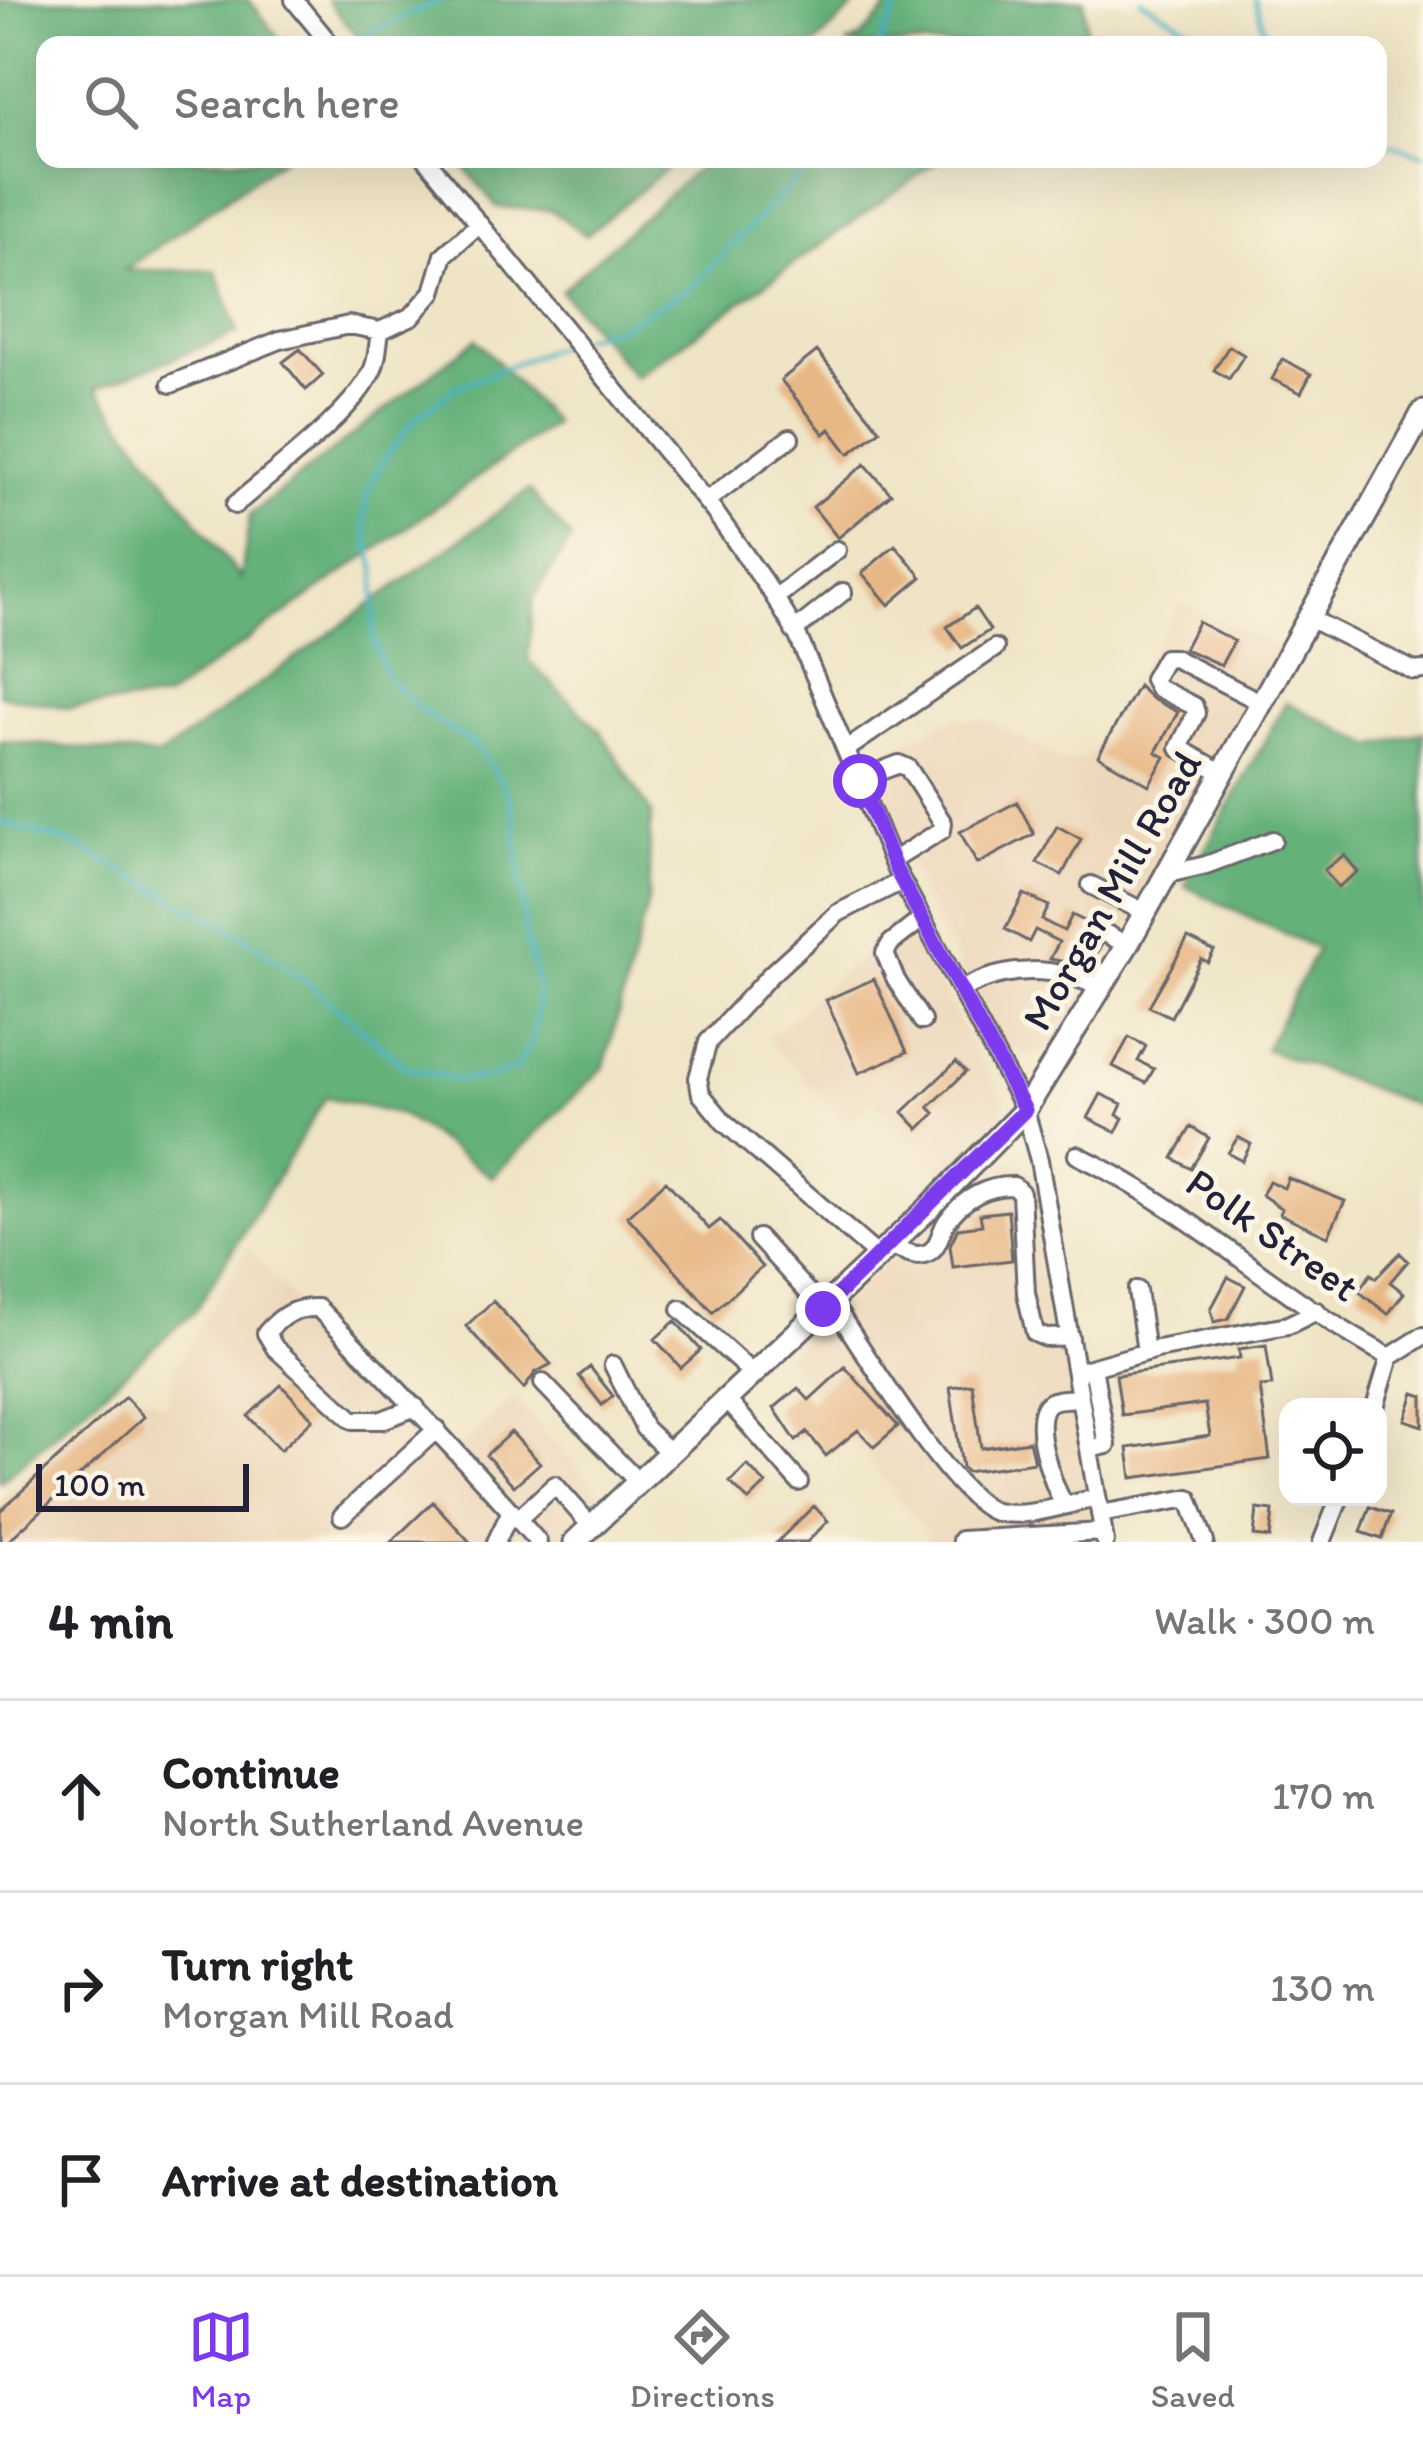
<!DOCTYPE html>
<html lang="en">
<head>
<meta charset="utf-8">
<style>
	:root { --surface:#fff; --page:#f2f2f2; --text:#202124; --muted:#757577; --line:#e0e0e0; --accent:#7c3aed }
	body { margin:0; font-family:Itim,sans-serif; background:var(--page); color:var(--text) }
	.controls { position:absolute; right:36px; bottom:36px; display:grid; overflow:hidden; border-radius:24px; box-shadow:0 12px 48px #0002 }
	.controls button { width:108px; height:108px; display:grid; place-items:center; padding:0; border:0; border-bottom:3px solid var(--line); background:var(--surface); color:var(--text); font:60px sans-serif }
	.scale { position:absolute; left:36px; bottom:30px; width:213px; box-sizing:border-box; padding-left:12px; border:6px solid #22223b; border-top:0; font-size:33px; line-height:42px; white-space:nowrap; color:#22223b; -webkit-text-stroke:9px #fcf5e5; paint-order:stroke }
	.stop { position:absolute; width:36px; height:36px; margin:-27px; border:9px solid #7c3aed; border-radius:50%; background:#fff }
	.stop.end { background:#7c3aed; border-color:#fff; box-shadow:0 3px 12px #0008 }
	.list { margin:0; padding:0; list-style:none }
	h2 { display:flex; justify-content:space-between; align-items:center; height:156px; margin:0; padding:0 48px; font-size:51px }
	h2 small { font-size:39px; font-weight:400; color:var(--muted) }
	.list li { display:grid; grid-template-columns:78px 1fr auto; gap:36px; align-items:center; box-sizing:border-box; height:192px; padding:0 48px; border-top:3px solid var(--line) }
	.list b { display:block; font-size:45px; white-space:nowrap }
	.list p { margin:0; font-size:39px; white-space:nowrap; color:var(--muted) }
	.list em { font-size:39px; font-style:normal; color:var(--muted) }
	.icon { flex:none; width:66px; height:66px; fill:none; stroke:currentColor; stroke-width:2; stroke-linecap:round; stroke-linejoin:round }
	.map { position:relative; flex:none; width:1423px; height:1542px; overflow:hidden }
	.search { position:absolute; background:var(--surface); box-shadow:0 12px 48px #0002; left:36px; right:36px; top:36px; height:132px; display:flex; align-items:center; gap:30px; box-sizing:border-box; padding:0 42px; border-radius:24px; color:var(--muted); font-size:45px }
	.sheet { height:732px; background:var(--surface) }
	nav { display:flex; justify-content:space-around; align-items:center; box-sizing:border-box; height:168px; border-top:3px solid var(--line); background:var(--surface); font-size:33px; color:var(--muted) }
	nav a { display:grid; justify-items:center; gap:6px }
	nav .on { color:var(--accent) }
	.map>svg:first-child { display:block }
</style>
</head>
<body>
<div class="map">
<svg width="1423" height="1542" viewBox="0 0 1423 1542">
	<rect width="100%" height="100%" fill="#fcf5e5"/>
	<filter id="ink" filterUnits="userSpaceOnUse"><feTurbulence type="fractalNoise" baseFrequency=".00833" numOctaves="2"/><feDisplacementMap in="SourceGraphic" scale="24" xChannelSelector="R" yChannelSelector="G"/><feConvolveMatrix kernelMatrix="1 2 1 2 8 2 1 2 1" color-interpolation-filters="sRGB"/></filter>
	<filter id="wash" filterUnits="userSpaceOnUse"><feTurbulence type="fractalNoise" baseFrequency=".004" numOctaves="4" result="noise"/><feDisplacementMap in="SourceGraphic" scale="48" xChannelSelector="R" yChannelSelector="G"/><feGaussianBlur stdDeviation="2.7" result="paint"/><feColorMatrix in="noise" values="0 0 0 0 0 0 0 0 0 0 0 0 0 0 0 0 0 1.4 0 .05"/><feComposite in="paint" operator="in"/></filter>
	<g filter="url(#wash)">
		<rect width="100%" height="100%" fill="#efe4c5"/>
		<path fill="#ecd7ba" d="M 1182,602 L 1281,649 L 1131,923 L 1056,1048 L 1032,1056 L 1006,1045 L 964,971 L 929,908 L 866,762 L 952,719 L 987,719 L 1068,764 L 1090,754 Z
			M 902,919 L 1004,1102 L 1001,1118 L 943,1177 L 874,1100 L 845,1123 L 768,1039 Z
			M 1014,1161 L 1033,1175 L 1095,1542 L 928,1542 L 927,1534 L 785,1357 L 937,1215 L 1000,1164 Z
			M 249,1248 L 332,1344 L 413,1427 L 420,1422 L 451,1456 L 514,1398 L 608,1501 L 561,1542 L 0,1542 L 0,1499 L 126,1389 L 165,1404 L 176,1365 Z"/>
		<path fill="#65b17a" stroke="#446a5a" stroke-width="3" d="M 0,0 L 249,0 L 284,45 L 45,45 L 45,159 L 282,159 L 125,270 L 216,271 L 238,333 L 96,388 L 241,579 L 250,515 L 476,339 L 554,423 L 165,699 L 69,708 L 0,695 Z
			M 327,0 L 861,0 L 815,45 L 364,45 Z
			M 895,0 L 1084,0 L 1087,41 L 1083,45 L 846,45 L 861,38 Z
			M 458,159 L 678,159 L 586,235 L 551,210 L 497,207 Z
			M 708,159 L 941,159 L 635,377 L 561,291 Z
			M 529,490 L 571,539 L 533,599 L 528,660 L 601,732 L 651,813 L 648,902 L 604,1067 L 492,1177 L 402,1115 L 326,1097 L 195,1311 L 0,1482 L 0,741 L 160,756 Z
			M 1286,702 L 1374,746 L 1423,732 L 1423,1108 L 1265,1049 L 1317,949 L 1185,886 Z"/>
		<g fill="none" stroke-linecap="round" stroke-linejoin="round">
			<path stroke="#46b3c3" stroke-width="4.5" d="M 1141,0 L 1218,45
				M 1255,0 L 1269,45
				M 343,45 L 441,0
				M 879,45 L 901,0
				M 1378,140 L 1423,154
				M 582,337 L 621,326 L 689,289 L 816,159
				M 0,822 L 71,843 L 237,933 L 305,980 L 405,1067 L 458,1080 L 493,1077 L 515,1068 L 532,1042 L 539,991 L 526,939 L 514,813 L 501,781 L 476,746 L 420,710 L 387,678 L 373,637 L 376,574 L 364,521 L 368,489 L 380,465 L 415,418 L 459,386 L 571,341"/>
		</g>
		<g id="blocks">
			<path fill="#e8b786" d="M 1229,346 L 1244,355 L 1229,379 L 1214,370 Z
				M 300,349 L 323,375 L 306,390 L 283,362 Z
				M 817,351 L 880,430 L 849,454 L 830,429 L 824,434 L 781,380 Z
				M 1283,359 L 1311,374 L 1301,393 L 1272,379 Z
				M 865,464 L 891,494 L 838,538 L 813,507 Z
				M 895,545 L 922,577 L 889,605 L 862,573 Z
				M 975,608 L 990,630 L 962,648 L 947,627 Z
				M 1198,622 L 1234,641 L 1221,665 L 1184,649 Z
				M 1138,686 L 1152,699 L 1178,712 L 1156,752 L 1165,757 L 1149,785 L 1098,756 Z
				M 1017,802 L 1034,834 L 977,864 L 960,832 Z
				M 1057,826 L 1081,839 L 1062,875 L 1037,863 Z
				M 1344,855 L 1358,872 L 1338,887 L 1324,870 Z
				M 1024,894 L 1049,906 L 1042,920 L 1064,931 L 1072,915 L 1088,923 L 1066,962 L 1050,959 L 1059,942 L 1035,930 L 1029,942 L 1005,929 Z
				M 1188,938 L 1214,951 L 1208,962 L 1201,959 L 1171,1017 L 1149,1006 Z
				M 874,979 L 907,1052 L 859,1073 L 826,1000 Z
				M 1129,1037 L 1146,1046 L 1138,1061 L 1154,1069 L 1146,1083 L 1113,1066 Z
				M 956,1062 L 966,1072 L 929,1107 L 935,1113 L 919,1129 L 903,1112 Z
				M 1101,1094 L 1122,1104 L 1117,1115 L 1123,1118 L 1116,1132 L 1088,1118 Z
				M 1191,1127 L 1209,1138 L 1191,1169 L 1173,1158 Z
				M 1238,1137 L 1251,1144 L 1242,1161 L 1228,1153 Z
				M 1288,1178 L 1345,1201 L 1328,1236 L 1280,1214 L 1282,1209 L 1262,1195 L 1269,1181 L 1284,1188 Z
				M 666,1181 L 709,1229 L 720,1220 L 762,1267 L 713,1312 L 627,1216 Z
				M 1008,1211 L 1012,1260 L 953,1267 L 950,1245 L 958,1228 L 982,1225 L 980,1214 Z
				M 1400,1253 L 1408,1261 L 1390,1282 L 1404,1293 L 1388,1314 L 1358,1291 L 1371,1274 L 1376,1278 Z
				M 1228,1277 L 1245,1286 L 1228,1319 L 1214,1322 L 1211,1309 Z
				M 493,1301 L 551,1364 L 535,1373 L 524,1389 L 466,1326 Z
				M 675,1321 L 701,1350 L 681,1368 L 655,1339 Z
				M 1266,1345 L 1272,1386 L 1260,1387 L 1270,1459 L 1132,1478 L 1128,1448 L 1210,1436 L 1205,1404 L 1122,1415 L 1116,1375 L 1240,1358 L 1239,1349 Z
				M 590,1367 L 613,1396 L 602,1405 L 579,1376 Z
				M 845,1367 L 898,1426 L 874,1447 L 858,1430 L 826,1456 L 807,1432 L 796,1441 L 774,1408 L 798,1388 L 809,1400 Z
				M 972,1384 L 981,1448 L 1029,1441 L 1034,1462 L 966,1472 L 962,1467 L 950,1387 Z
				M 281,1385 L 313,1419 L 280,1450 L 248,1416 Z
				M 1414,1393 L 1423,1396 L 1423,1426 L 1405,1420 Z
				M 125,1397 L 144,1417 L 7,1542 L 0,1542 L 0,1511 Z
				M 511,1432 L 540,1463 L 514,1486 L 486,1455 Z
				M 747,1465 L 766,1484 L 749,1501 L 730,1482 Z
				M 433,1502 L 470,1542 L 391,1542 Z
				M 814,1506 L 828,1521 L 807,1542 L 777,1542 Z
				M 1370,1507 L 1391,1514 L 1382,1539 L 1361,1532 Z
				M 1257,1509 L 1273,1511 L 1270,1538 L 1254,1536 Z"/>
		</g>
	</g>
	<g filter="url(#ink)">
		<use href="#blocks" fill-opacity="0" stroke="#6a666b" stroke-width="3"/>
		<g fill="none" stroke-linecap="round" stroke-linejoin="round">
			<g stroke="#6a666b" stroke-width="22">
				<path id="minor" d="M 294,0 L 331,45
					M 426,159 L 714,511 L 774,596 L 797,634 L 896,870 L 1025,1110 L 1039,1160 L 1105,1542
					M 171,384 L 280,340 L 349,325 L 380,331 L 412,316 L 433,292 L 444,255 L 479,224
					M 706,501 L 790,438
					M 235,505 C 273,471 353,414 373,369 C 378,357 378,343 380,331
					M 775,598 L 837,550
					M 1309,618 L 1414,671 L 1423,670
					M 794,631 L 843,592
					M 847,749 L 995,648
					M 1223,773 L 1179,748 L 1196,713 L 1194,706 L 1158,688 L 1153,679 L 1165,658 L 1174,658 L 1262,703
					M 860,779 L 899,764 L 908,768 L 943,823 L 942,830 L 892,861
					M 1168,874 L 1206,865 L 1273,840
					M 1091,885 L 1146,913
					M 1074,974 L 1099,930 L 1127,945
					M 961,990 C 1005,965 1057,965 1102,989
					M 922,1021 L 896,980 L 885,953 L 891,943 L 922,919
					M 1077,1155 C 1191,1209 1280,1299 1390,1357 L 1423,1336
					M 758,1238 L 823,1309
					M 889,1246 C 898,1248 909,1254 917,1255 C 940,1255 938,1234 947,1221 C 963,1198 988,1185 1014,1186 L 1021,1193 L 1026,1293 L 1035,1333 L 1046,1338 L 1070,1337
					M 878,1256 L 724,1122 L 701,1094 L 698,1078 L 708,1042 L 771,974 L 838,913 L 902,881
					M 1137,1290 L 1146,1352
					M 831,1301 C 858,1342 955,1502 996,1512 C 1028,1519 1065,1504 1097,1498
					M 681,1309 L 753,1374
					M 613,1365 L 644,1428 L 670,1453
					M 1076,1372 L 1157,1349 L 1288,1325 L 1317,1311
					M 543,1383 L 638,1482
					M 726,1399 L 799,1482
					M 416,1407 L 382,1420 L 353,1420 L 275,1348 L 266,1333 C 282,1315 294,1307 318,1308 C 393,1384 467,1461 538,1542
					M 1375,1407 L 1390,1357
					M 1089,1449 L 1107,1445 L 1093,1367
					M 1064,1504 C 1053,1487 1027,1415 1050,1402 C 1058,1398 1071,1399 1080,1398
					M 1100,1514 L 1189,1498 L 1205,1542
					M 342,1516 L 437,1429
					M 518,1519 L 555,1485 L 592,1527
					M 961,1540 L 1103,1532
					M 496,1542 L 511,1511
					M 1322,1542 L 1340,1497"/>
			</g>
			<g stroke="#6a666b" stroke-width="27">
				<path id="major" d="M 575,1542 L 929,1208 L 1025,1110 L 1127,945 L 1423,412"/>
			</g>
			<use href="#minor" stroke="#fff" stroke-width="16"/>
			<use href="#major" stroke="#fff" stroke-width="21"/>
		</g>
	</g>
	<g fill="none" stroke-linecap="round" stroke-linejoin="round" filter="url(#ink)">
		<path stroke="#7c3aed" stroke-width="15" d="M 823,1309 L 1025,1110 L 896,870 L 860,781"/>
	</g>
	<g text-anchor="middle" stroke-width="10" stroke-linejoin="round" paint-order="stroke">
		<g font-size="42" fill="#22223b" stroke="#fcf5e5">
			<text transform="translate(1111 890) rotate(-60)" y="15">Morgan Mill Road</text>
			<text transform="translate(1273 1234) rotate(35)" y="15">Polk Street</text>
		</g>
	</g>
</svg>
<div class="controls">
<button><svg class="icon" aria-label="locate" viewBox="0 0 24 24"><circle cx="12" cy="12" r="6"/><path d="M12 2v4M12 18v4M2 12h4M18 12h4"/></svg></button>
</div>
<div class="scale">100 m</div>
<div class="stop" style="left:860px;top:781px"></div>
<div class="stop end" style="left:823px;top:1309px"></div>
<div class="search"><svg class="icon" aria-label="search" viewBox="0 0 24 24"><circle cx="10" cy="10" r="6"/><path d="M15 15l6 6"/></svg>Search here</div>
</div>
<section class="sheet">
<h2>4 min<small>Walk · 300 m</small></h2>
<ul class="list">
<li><svg class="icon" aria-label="ahead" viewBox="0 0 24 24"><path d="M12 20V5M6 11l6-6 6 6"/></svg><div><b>Continue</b><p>North Sutherland Avenue</p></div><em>170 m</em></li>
<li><svg class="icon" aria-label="right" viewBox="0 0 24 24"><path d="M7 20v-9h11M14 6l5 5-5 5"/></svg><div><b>Turn right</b><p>Morgan Mill Road</p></div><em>130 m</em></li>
<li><svg class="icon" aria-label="arrive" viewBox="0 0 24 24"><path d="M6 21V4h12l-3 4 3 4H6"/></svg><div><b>Arrive at destination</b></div></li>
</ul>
</section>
<nav>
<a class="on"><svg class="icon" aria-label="map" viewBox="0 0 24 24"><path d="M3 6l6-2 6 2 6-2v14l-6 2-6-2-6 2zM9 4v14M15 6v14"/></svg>Map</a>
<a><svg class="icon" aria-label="directions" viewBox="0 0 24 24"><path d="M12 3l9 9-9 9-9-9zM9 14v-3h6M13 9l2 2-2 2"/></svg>Directions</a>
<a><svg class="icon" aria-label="saved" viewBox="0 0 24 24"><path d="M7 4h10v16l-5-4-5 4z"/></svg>Saved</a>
</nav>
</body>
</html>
